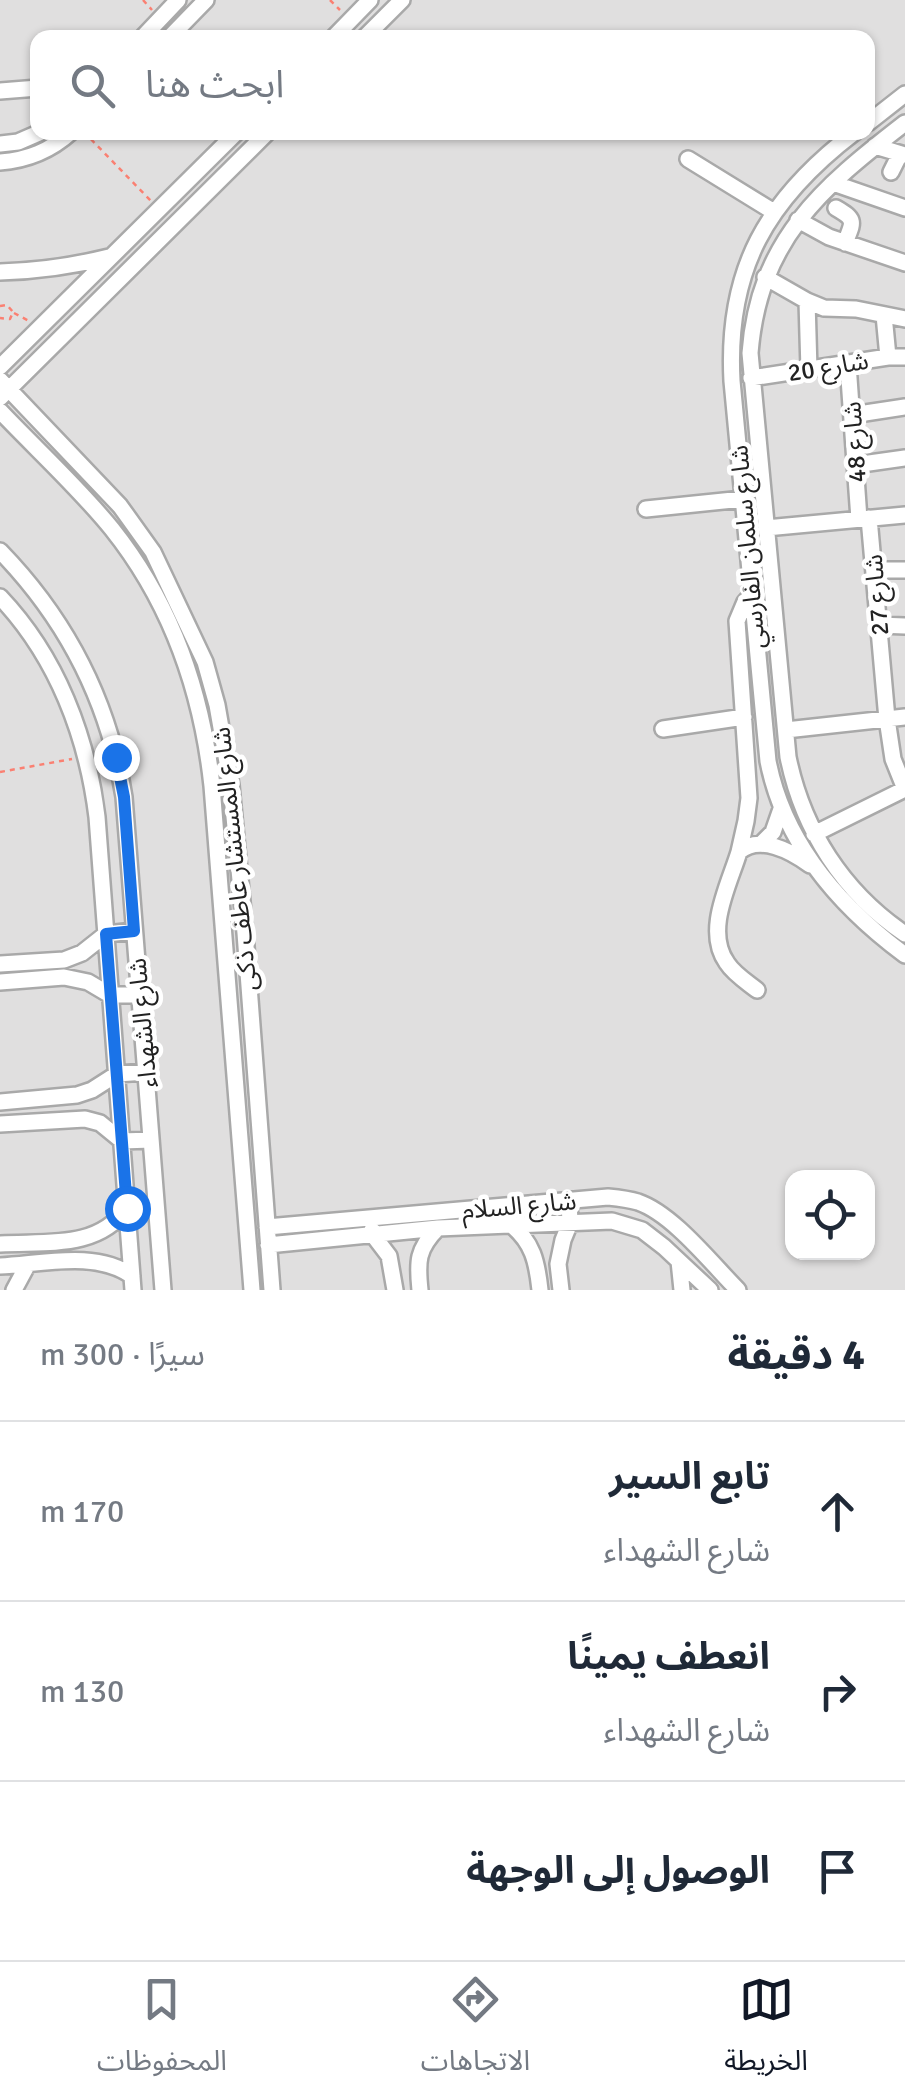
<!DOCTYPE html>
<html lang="ar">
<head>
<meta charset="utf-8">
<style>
	:root { --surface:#fff; --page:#f6f6f7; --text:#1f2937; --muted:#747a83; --line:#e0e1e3; --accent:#111827 }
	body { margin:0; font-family:Signika,"Noto Sans Arabic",sans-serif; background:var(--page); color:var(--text); direction:rtl }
	.controls { position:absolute; right:30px; bottom:30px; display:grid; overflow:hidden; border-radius:20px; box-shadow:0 2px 8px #0004 }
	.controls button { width:90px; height:90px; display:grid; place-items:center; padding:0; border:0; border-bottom:2px solid var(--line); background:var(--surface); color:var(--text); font:50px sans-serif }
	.stop { position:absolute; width:30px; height:30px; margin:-22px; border:8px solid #1a73e8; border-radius:50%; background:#fff }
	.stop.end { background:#1a73e8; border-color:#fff; box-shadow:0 2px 10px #0008 }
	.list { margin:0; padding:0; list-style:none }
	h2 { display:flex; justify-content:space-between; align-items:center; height:130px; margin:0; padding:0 40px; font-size:42px }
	h2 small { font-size:32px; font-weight:400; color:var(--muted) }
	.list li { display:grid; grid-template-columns:65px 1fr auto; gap:30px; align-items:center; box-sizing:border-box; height:180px; padding:0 40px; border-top:2px solid var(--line) }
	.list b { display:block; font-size:38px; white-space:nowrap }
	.list p { margin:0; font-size:32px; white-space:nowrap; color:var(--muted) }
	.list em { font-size:32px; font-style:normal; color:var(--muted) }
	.icon { flex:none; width:55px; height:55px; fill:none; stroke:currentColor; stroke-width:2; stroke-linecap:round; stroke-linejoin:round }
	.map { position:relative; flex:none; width:905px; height:1290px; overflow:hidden; direction:ltr }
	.search { position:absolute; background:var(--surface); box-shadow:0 2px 8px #0004; left:30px; right:30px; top:30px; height:110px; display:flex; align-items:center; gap:25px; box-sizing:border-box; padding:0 35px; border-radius:20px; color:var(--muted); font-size:38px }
	.sheet { height:670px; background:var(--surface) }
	nav { display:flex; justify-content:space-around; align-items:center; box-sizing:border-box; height:140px; border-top:2px solid var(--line); background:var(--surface); font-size:28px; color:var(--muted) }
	nav a { display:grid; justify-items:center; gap:5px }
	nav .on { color:var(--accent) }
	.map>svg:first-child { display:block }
</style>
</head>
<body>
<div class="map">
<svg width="905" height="1290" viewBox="0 0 905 1290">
	<rect width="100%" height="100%" fill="#f2efe9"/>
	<path fill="#e0dfdf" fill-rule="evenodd" d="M 0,0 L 905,0 L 905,1290 L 0,1290 ZM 38,38 L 868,38 L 868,132 L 38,132 ZM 792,1178 L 868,1178 L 868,1252 L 792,1252 Z"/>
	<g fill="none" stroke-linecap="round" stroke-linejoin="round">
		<g stroke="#a9a9a9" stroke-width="20">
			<path id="minor" d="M 142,38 L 178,0
				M 169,38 L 206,0
				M 333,38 L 370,0
				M 364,38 L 402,0
				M 0,91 L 38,88
				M 868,123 L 905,94
				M 905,123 C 821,188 759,240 750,353 L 788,757 C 803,830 843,892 905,934
				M 855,132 C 767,199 726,269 732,381 L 768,761 C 784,843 839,906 905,955
				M 0,144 L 18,142 L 41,132
				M 875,146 L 905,155
				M 688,159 L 774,212
				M 0,162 C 28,160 50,151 71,132
				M 891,172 L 900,154
				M 833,183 L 905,208
				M 836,208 C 857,220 853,222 845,243
				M 798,220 L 829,237 L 905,263
				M 0,272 C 38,271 73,266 109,257
				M 765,277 L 807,301 L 824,308 L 856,309 L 905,319
				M 807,301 L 809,370
				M 884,315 L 888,357
				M 848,364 L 859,519
				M 0,367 L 237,132
				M 751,378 L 888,357 L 905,357
				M 0,380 L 120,506 L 153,552 L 205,662 L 217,705 L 231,785 L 245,933 L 272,1290
				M 0,398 L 268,132
				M 0,411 C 37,450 78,487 112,529 C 171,603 202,693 212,786 L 252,1290
				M 852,415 L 905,407
				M 855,465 L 905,458
				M 646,509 L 743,499
				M 869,518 L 887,719 L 893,759 L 905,789
				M 766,528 L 905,515
				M 0,551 C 67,620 109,702 124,797 L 163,1290
				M 874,570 L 905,570
				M 0,597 C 57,657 87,736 97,817 L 133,1290
				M 879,625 L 905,626
				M 663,729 L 744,717
				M 786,730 L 905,717
				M 814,834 L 905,789
				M 761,844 L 773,832 L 781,809
				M 739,852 L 746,821 L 749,798 L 737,621 L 745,602 L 752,594
				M 0,964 L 64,960 L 82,953 L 106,934 L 134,931
				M 0,982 L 64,977 L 88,982 L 110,995 L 139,995
				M 757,990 C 747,982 734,974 727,963 C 704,931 729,885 739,852 C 759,834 791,851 810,865
				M 0,1102 L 77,1095 L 92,1090 L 117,1074 L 146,1072
				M 0,1124 L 85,1119 L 100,1123 L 122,1141 L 151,1140
				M 510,1224 C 533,1242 537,1262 540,1290
				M 267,1227 L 608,1197 C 618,1198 628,1199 638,1202 C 673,1214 712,1264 738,1290
				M 372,1230 L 373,1235 L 389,1256 L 395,1290
				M 0,1244 C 46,1241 97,1250 127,1208
				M 268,1245 L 438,1228 L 612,1221 L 642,1230 L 664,1247 L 710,1290
				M 679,1261 L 682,1290
				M 0,1266 C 42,1264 96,1250 132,1276
				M 14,1290 L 28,1264
				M 420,1290 C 417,1262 417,1249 438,1228
				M 561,1290 L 558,1264 L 563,1240 L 570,1223 L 569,1200"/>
		</g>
		<path stroke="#fa8072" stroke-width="2.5" stroke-dasharray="5 5" stroke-linecap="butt" d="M 143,0 L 152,10
			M 330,0 L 340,10
			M 84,132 L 151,201
			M 0,306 L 7,305 L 13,312 L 10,319 L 0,318
			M 14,313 L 29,321
			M 0,772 L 72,759"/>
		<use href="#minor" stroke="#fff" stroke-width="15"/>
	</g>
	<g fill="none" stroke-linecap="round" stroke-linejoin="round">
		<path stroke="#1a73e8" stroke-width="12" d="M 116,757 L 124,797 L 134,931 L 106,934 L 127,1208"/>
	</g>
	<g text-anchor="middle" stroke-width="9" stroke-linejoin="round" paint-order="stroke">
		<g font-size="25" fill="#222" stroke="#fff">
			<text transform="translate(828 366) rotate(-9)" y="9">شارع 20</text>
			<text transform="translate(854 442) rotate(-94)" y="9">شارع 48</text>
			<text transform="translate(747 547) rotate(-95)" y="9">شارع سلمان الفارسي</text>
			<text transform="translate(876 595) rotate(-95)" y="9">شارع 27</text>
			<text transform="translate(234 859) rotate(-96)" y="9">شارع المستشار عاطف ذكى</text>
			<text transform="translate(142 1023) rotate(-95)" y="9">شارع الشهداء</text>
			<text transform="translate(519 1205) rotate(-5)" y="9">شارع السلام</text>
		</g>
	</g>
</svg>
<div class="controls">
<button><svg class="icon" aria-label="locate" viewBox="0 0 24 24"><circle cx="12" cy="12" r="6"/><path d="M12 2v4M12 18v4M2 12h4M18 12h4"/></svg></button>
</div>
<div class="stop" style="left:127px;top:1208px"></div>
<div class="stop end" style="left:116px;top:757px"></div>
<div class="search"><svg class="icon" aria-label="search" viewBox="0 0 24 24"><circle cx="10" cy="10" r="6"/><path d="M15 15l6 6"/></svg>ابحث هنا</div>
</div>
<section class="sheet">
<h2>4 دقيقة<small>سيرًا · 300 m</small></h2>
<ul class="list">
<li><svg class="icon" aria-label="ahead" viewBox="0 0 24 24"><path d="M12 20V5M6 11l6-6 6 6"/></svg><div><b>تابع السير</b><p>شارع الشهداء</p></div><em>170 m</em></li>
<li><svg class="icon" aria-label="right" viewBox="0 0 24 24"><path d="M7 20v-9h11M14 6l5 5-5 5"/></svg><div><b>انعطف يمينًا</b><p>شارع الشهداء</p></div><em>130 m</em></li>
<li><svg class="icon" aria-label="arrive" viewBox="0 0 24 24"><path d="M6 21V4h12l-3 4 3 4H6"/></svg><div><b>الوصول إلى الوجهة</b></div></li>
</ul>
</section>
<nav>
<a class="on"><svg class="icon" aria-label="map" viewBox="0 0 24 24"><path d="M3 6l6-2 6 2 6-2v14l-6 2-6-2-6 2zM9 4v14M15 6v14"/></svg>الخريطة</a>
<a><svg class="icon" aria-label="directions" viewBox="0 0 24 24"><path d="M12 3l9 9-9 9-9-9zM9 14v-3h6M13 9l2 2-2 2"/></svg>الاتجاهات</a>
<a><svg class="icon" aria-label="saved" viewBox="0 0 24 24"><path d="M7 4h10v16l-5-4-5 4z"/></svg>المحفوظات</a>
</nav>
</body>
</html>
